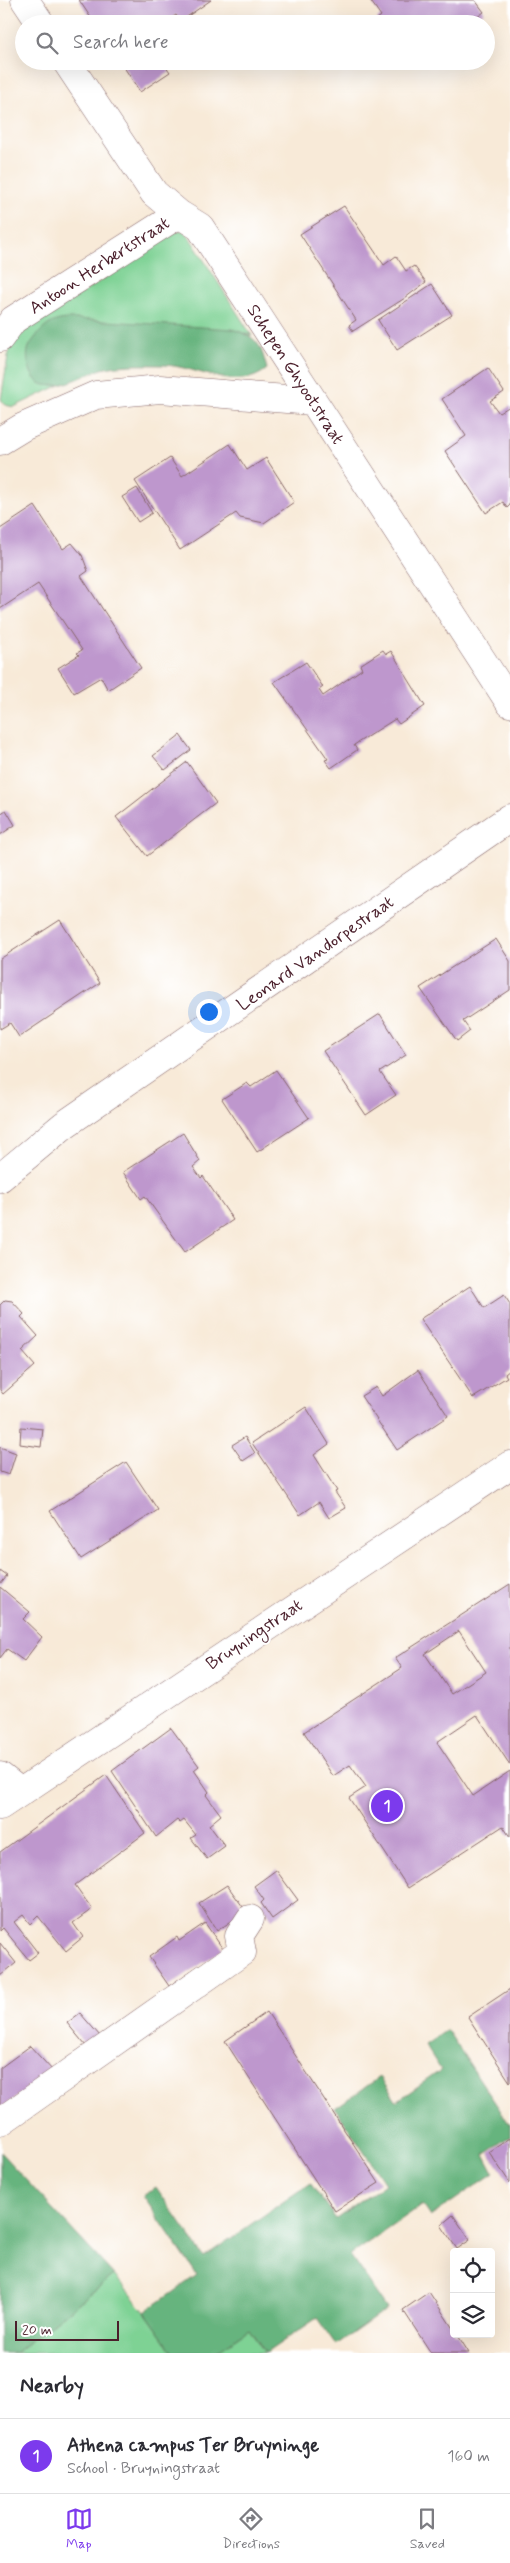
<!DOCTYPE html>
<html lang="en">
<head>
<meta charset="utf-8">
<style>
	:root { --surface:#fff; --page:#f2f2f3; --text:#2b2b33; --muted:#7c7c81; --line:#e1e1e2; --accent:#7c3aed }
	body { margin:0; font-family:Mynerve,sans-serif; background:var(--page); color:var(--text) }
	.controls { position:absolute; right:15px; bottom:15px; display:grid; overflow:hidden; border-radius:5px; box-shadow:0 5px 20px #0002 }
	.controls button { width:45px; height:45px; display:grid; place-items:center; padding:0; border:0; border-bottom:1px solid var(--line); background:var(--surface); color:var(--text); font:25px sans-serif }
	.scale { position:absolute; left:15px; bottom:12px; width:104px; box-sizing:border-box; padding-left:5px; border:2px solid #4a1f2b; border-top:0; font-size:14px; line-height:18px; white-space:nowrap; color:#4a1f2b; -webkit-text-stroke:4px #fff; paint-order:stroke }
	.you { position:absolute; left:208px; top:1011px; width:18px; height:18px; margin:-12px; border:4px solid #fff; border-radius:50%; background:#1a73e8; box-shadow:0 0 0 8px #1a73e833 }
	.badge { display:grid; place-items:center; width:32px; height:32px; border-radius:50%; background:var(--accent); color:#fff; font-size:16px; font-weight:700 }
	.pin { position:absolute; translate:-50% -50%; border:2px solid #fff; box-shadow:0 1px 5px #0006 }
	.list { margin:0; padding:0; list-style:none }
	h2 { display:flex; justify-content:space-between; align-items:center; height:65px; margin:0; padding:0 20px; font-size:21px }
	h2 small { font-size:16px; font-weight:400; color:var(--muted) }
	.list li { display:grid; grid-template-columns:32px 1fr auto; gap:15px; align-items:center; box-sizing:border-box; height:75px; padding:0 20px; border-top:1px solid var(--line) }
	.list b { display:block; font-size:19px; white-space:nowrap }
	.list p { margin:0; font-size:16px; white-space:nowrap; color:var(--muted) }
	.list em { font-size:16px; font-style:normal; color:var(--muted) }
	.icon { flex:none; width:28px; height:28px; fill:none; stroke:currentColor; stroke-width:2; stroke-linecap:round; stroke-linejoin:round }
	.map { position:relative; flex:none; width:510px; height:2353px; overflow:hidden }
	.search { position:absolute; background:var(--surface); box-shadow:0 5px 20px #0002; left:15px; right:15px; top:15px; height:55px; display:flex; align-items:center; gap:12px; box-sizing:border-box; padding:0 18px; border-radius:28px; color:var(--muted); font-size:19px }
	.sheet { height:140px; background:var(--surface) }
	nav { display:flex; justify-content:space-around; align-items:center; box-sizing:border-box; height:70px; border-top:1px solid var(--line); background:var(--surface); font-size:14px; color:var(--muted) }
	nav a { display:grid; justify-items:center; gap:2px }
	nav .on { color:var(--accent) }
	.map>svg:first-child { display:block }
</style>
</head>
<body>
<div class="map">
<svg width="510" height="2353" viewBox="0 0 510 2353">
	<rect width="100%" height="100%" fill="#fff"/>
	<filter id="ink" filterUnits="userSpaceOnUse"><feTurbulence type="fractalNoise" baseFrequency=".02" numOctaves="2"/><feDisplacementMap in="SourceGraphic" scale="10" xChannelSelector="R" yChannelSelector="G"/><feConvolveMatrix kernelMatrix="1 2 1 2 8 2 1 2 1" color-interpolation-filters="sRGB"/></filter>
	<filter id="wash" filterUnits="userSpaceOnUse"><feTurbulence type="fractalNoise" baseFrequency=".0096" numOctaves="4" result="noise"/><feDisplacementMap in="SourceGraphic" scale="20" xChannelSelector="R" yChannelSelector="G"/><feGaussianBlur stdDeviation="1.12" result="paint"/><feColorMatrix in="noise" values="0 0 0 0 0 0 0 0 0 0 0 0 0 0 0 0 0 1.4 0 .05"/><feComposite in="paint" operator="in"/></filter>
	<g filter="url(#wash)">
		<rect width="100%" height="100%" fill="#f8ead8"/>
		<path fill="#7ed294" stroke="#647860" d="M 182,230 L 188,235 L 252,336 L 232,329 L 29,348 C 30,375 30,385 60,385 L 14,407 L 5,405 L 1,399 L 8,356 L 14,338 L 175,232 Z
			M 114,2275 L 145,2312 L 174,2353 L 15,2353 Z
			M 249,2329 L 265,2353 L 214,2353 Z"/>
		<path fill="#66b47e" stroke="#586a54" d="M 75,319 L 232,329 C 258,338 260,342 267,369 C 237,394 197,366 164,365 C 147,365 128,364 111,367 C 89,370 68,389 45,385 C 31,383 24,358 29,347 C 34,337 46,324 56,321 C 62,319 70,319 75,319 Z
			M 447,2030 L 510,2125 L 510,2136 L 484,2154 L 494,2173 L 430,2217 L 422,2205 L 350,2255 L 387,2309 L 336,2345 L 317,2318 L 266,2353 L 249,2329 L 214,2353 L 174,2353 L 145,2312 L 197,2275 L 143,2196 L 156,2187 L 204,2257 L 310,2183 L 336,2219 L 385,2184 L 335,2108 L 380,2077 L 397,2101 L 441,2070 L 425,2045 Z
			M 0,2152 L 114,2275 L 15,2353 L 0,2353 Z"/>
		<g id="blocks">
			<path fill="#be97cd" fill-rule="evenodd" d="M 79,0 L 211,0 L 181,21 L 176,15 L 163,24 L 95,24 Z
				M 370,0 L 475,0 L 484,12 L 468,24 L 380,24 L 377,19 L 381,16 Z
				M 120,61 L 162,61 L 170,72 L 140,92 Z
				M 344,206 L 384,265 L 396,256 L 406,271 L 414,266 L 426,282 L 405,298 L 353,331 L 349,325 L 356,320 L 300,234 Z
				M 432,284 L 452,315 L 397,350 L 378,320 Z
				M 488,368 L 504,392 L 490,401 L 499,413 L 510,406 L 510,505 L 507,508 L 503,502 L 486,513 L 445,451 L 466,436 L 442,399 Z
				M 230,444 L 247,470 L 266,458 L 294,502 L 264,523 L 240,518 L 236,513 L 180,550 L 135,481 L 170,458 L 182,476 Z
				M 137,488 L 152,513 L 138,522 L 122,497 Z
				M 35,506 L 63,549 L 72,543 L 82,555 L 88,571 L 81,576 L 141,668 L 108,690 L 101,677 L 74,693 L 58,668 L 79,655 L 77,653 L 82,650 L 38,584 L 0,609 L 0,529 Z
				M 383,650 L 386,654 L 391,651 L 425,706 L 399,724 L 395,719 L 354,745 L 357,750 L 331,768 L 325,760 L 328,759 L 274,682 L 306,662 L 323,687 L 319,690 L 323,696 L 362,669 L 360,665 Z
				M 180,735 L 191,750 L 165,770 L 153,756 Z
				M 187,762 L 216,803 L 147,856 L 116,817 Z
				M 6,810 L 15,825 L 0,835 L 0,814 Z
				M 60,920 L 100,983 L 19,1037 L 10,1023 L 0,1029 L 0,959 Z
				M 496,939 L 510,961 L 510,990 L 463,1021 L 470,1031 L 457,1041 L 420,988 Z
				M 380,1014 L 406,1055 L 380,1072 L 396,1095 L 366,1115 L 323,1051 Z
				M 276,1070 L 309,1118 L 257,1152 L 222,1099 L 247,1083 L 251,1087 Z
				M 183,1133 L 200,1161 L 193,1167 L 201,1178 L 203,1176 L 233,1220 L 185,1252 L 145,1196 L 141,1199 L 123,1172 Z
				M 470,1286 L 484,1308 L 504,1295 L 510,1304 L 510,1370 L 505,1374 L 507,1377 L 473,1398 L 420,1319 Z
				M 5,1300 L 12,1301 L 24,1314 L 21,1317 L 38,1336 L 22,1351 L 35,1366 L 3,1394 L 0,1390 L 0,1305 Z
				M 418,1370 L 448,1416 L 397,1450 L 361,1396 L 376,1387 L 382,1396 Z
				M 306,1407 L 329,1444 L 314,1455 L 337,1491 L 335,1492 L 346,1508 L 329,1518 L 319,1502 L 300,1515 L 252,1443 Z
				M 21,1427 L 43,1429 L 41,1447 L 20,1444 Z
				M 245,1437 L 255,1453 L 243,1461 L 232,1445 Z
				M 0,1447 L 16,1453 L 9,1475 L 0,1472 Z
				M 126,1462 L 158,1510 L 81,1559 L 50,1511 Z
				M 0,1571 L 7,1576 L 0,1585 Z
				M 510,1584 L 510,1765 L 477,1715 L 437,1742 L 473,1796 L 510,1771 L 510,1837 L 503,1826 L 408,1888 L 349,1798 L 366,1787 L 350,1765 L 333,1776 L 304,1732 L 402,1668 L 395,1658 ZM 459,1631 L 486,1672 L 452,1694 L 425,1654 Z
				M 0,1587 L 30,1612 L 23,1619 L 42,1637 L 24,1661 L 7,1649 L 0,1658 Z
				M 171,1728 L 199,1766 L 194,1770 L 209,1792 L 206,1795 L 221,1815 L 209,1825 L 225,1846 L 207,1859 L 191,1838 L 196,1835 L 184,1820 L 180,1823 L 177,1820 L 156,1837 L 112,1771 Z
				M 106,1775 L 145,1833 L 75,1885 L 92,1909 L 73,1923 L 83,1937 L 66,1951 L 38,1916 L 30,1924 L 23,1915 L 14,1922 L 38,1953 L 29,1960 L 3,1928 L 0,1931 L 0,1852 Z
				M 276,1870 L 298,1900 L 272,1919 L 261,1903 L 264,1900 L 254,1886 Z
				M 227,1885 L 246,1911 L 217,1931 L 199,1903 Z
				M 205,1923 L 223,1949 L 169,1986 L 149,1957 L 177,1937 L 179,1941 Z
				M 0,1943 L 16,1963 L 0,1976 Z
				M 510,1989 L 510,2082 L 468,2017 Z
				M 267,2012 L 379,2183 L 335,2211 L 225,2041 Z
				M 80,2013 L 100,2036 L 86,2046 L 67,2023 Z
				M 30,2046 L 54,2072 L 0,2109 L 0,2068 Z
				M 510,2138 L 510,2183 L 489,2152 Z
				M 453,2215 L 470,2240 L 457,2249 L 441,2225 Z
				M 429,2292 L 454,2330 L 454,2334 L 457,2334 L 469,2353 L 431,2353 L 403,2310 Z"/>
		</g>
	</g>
	<g filter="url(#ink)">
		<use href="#blocks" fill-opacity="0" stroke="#876668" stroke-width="1"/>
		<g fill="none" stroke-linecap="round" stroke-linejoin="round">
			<g stroke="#876668" stroke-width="29">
				<path id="minor" d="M 25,0 L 41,24
					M 66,61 L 154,193 L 179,214 L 200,227 L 510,703
					M 0,338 L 13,320 L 179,214
					M 0,441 L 23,427 L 96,395 L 160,389 L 312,401
					M 0,1178 L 64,1125 L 510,818
					M 0,1776 L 19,1791
					M 0,1806 L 510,1465
					M 0,2122 L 242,1952 L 239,1936 L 250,1919"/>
			</g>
			<use href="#minor" stroke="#fff" stroke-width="28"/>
		</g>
	</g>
	<g text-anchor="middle" stroke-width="4" stroke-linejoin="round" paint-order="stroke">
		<g font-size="18" fill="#4a1f2b" stroke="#fff">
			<text transform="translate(99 265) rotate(-33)" y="6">Antoon Herbertstraat</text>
			<text transform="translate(296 374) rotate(57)" y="6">Schepen Ghyootstraat</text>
			<text transform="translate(315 953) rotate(-35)" y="6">Leonard Vandorpestraat</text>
			<text transform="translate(254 1634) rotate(-34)" y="6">Bruyningstraat</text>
		</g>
	</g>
</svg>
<div class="controls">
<button><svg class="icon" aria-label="locate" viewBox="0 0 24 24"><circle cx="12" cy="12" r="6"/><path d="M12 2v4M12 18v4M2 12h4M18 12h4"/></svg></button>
<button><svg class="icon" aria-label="layers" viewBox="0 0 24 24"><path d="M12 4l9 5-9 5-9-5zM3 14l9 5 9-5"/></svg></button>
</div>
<div class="scale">20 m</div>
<div class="you"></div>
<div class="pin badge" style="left:387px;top:1806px">1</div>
<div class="search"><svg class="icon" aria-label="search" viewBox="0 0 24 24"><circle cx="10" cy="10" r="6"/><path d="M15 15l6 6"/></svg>Search here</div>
</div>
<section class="sheet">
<h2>Nearby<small></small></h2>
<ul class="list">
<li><span class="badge">1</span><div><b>Athena campus Ter Bruyninge</b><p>School · Bruyningstraat</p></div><em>160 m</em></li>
</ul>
</section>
<nav>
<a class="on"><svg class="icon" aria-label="map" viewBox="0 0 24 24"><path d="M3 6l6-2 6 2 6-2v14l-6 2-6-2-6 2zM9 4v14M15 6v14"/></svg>Map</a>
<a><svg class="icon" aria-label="directions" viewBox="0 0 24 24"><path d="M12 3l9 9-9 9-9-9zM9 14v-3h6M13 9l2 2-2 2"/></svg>Directions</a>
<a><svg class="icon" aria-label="saved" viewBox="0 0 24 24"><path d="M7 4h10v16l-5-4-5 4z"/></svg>Saved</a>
</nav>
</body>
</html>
